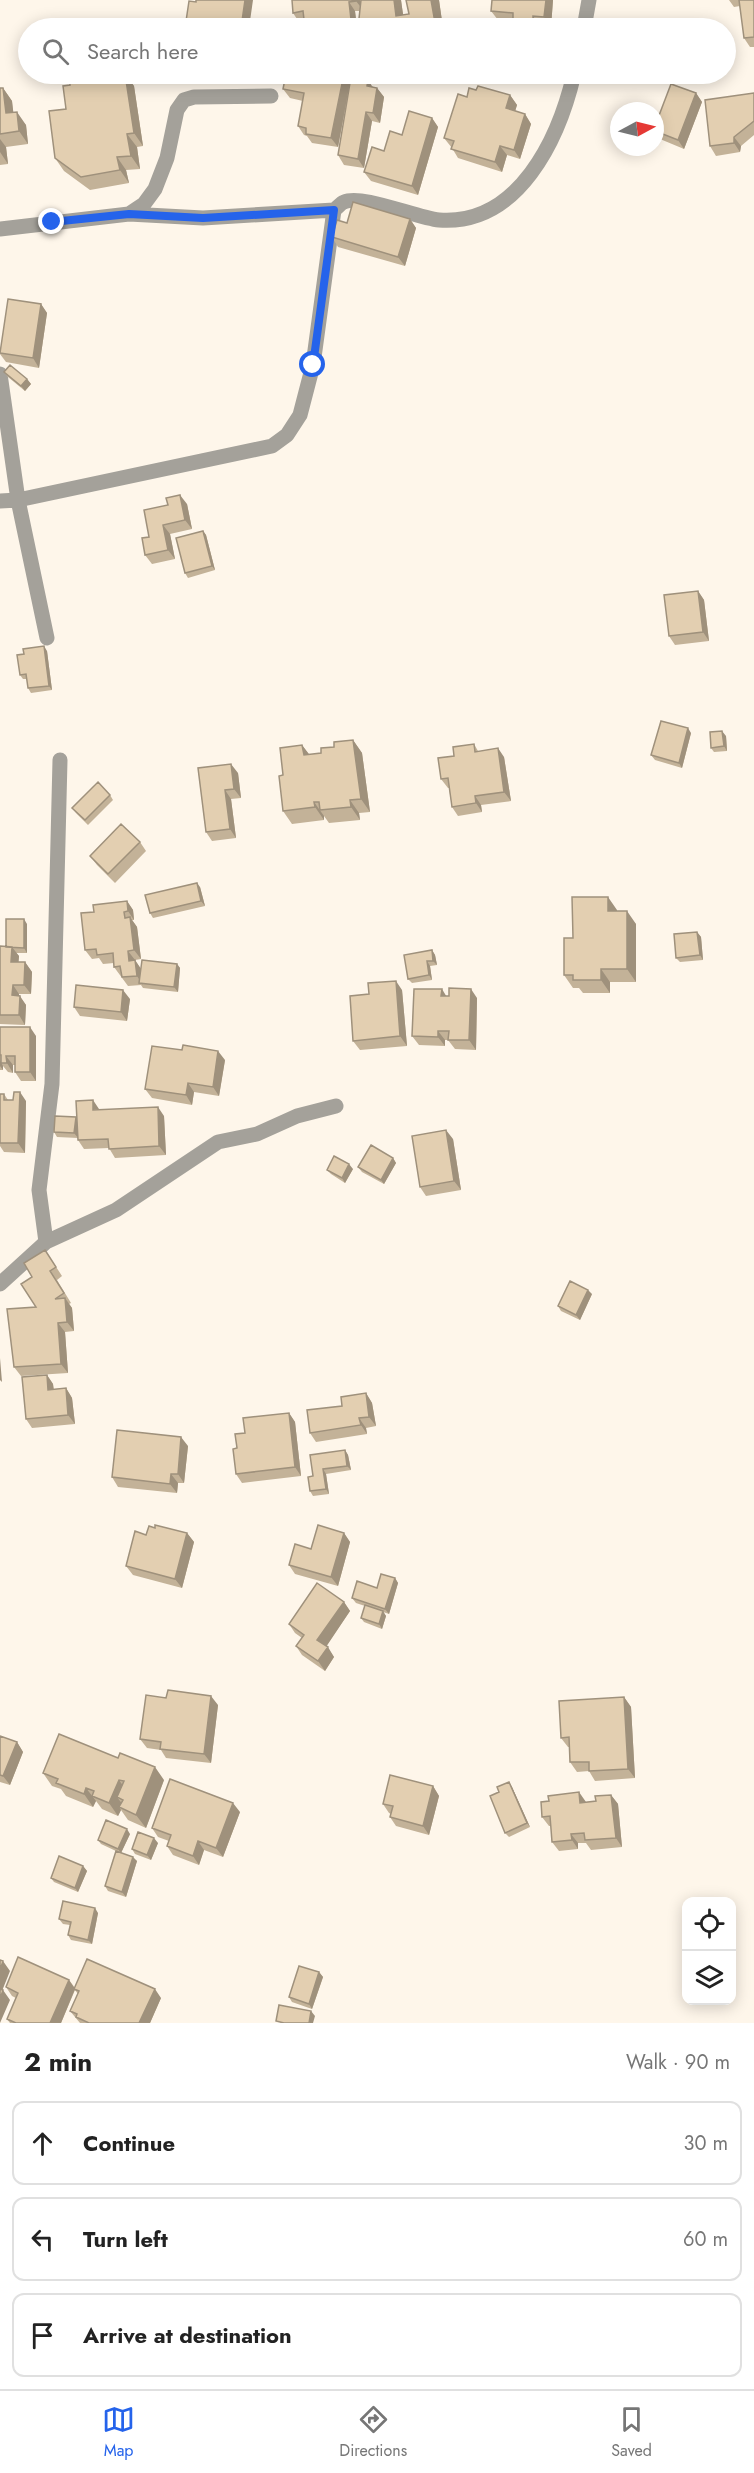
<!DOCTYPE html>
<html lang="en">
<head>
<meta charset="utf-8">
<style>
	:root { --surface:#fff; --page:#f6f6f6; --text:#222; --muted:#767676; --line:#e0e0e0; --accent:#2563eb }
	body { margin:0; font-family:Jost,sans-serif; background:var(--page); color:var(--text) }
	.controls { position:absolute; right:18px; bottom:18px; display:grid; overflow:hidden; border-radius:12px; box-shadow:0 3px 15px #0003 }
	.controls button { width:54px; height:54px; display:grid; place-items:center; padding:0; border:0; border-bottom:2px solid var(--line); background:var(--surface); color:var(--text); font:30px sans-serif }
	.compass { position:absolute; left:610px; top:102px; width:54px; height:54px; border-radius:50%; background:var(--surface); box-shadow:0 3px 15px #0003; rotate:83deg }
	.stop { position:absolute; width:18px; height:18px; margin:-14px; border:4px solid #2563eb; border-radius:50%; background:#fff }
	.stop.end { background:#2563eb; border-color:#fff; box-shadow:0 2px 6px #0008 }
	.list { margin:0; padding:0; list-style:none }
	h2 { display:flex; justify-content:space-between; align-items:center; height:78px; margin:0; padding:0 24px; font-size:26px }
	h2 small { font-size:20px; font-weight:400; color:var(--muted) }
	.list li { display:grid; grid-template-columns:39px 1fr auto; gap:18px; align-items:center; box-sizing:border-box; height:84px; margin:0 12px 12px; padding:0 12px; border:2px solid var(--line); border-radius:12px }
	.list b { display:block; font-size:22px; white-space:nowrap }
	.list em { font-size:20px; font-style:normal; color:var(--muted) }
	.icon { flex:none; width:33px; height:33px; fill:none; stroke:currentColor; stroke-width:2; stroke-linecap:round; stroke-linejoin:round }
	.map { position:relative; flex:none; width:754px; height:2023px; overflow:hidden }
	.search { position:absolute; background:var(--surface); box-shadow:0 3px 15px #0003; left:18px; right:18px; top:18px; height:66px; display:flex; align-items:center; gap:15px; box-sizing:border-box; padding:0 21px; border-radius:33px; color:var(--muted); font-size:22px }
	.sheet { height:366px; background:var(--surface) }
	nav { display:flex; justify-content:space-around; align-items:center; box-sizing:border-box; height:84px; border-top:2px solid var(--line); background:var(--surface); font-size:16px; color:var(--muted) }
	nav a { display:grid; justify-items:center; gap:3px }
	nav .on { color:var(--accent) }
	.map>svg:first-child { display:block }
</style>
</head>
<body>
<div class="map">
<svg width="754" height="2023" viewBox="0 0 754 2023">
	<rect width="100%" height="100%" fill="#fef6ea"/>
	<g fill="none" stroke-linecap="round" stroke-linejoin="round">
		<path stroke="#a4a19a" stroke-width="15" d="M 584,28 L 589,0
			M 129,214 L 144,204 L 155,189 L 167,158 L 177,110 L 184,100 L 194,97 L 271,96
			M 0,229 L 129,214 L 203,218 L 334,210
			M 0,374 L 18,500 L 47,638
			M 0,501 L 18,500 L 272,446 L 287,435 L 300,415 L 313,365 L 334,210 C 337,208 341,203 344,202 C 362,194 417,218 439,220 C 519,226 559,138 574,74
			M 46,1242 L 39,1190 L 52,1084 L 60,760
			M 0,1284 L 46,1242 L 116,1210 L 218,1142 L 257,1134 L 297,1116 L 336,1106"/>
	</g>
	<path fill="#c3b298" d="M 361,0 L 401,0 L 403,15 L 409,14 L 406,0 L 439,0 L 443,28 L 360,11 L 355,11 L 357,28 L 305,28 L 304,21 L 299,22 L 293,13 Z
		M 492,0 L 553,0 L 551,27 L 539,25 L 539,28 L 519,28 L 514,22 L 498,20 L 491,11 Z
		M 729,0 L 754,0 L 754,47 L 750,47 L 744,38 L 740,6 L 734,7 Z
		M 82,74 L 109,74 L 110,75 L 125,74 L 134,86 L 143,146 L 137,147 L 140,169 L 126,170 L 129,183 L 90,190 L 64,171 L 55,158 L 70,85 Z
		M 351,76 L 373,87 L 377,88 L 384,97 L 380,123 L 372,121 L 364,168 L 344,165 L 338,155 L 347,101 L 338,147 L 312,143 L 307,136 L 304,135 L 298,126 L 303,101 L 290,98 L 283,89 Z
		M 0,88 L 3,88 L 12,101 L 13,113 L 26,125 L 28,144 L 6,147 L 8,164 L 0,165 Z
		M 476,90 L 510,95 L 517,105 L 515,111 L 525,114 L 531,124 L 520,159 L 507,155 L 502,172 L 458,158 L 452,148 L 444,138 L 467,97 Z
		M 696,93 L 702,102 L 684,149 L 660,139 L 655,133 L 655,126 Z
		M 754,93 L 754,135 L 741,146 L 740,152 L 716,156 L 710,146 Z
		M 432,118 L 438,127 L 418,195 L 371,181 L 364,172 L 402,135 Z
		M 410,219 L 416,228 L 405,266 L 338,247 L 332,237 Z
		M 41,304 L 47,313 L 39,368 L 6,362 L 0,354 L 0,349 Z
		M 4,372 L 27,379 L 31,384 L 25,391 L 8,377 Z
		M 187,504 L 192,529 L 170,534 L 175,559 L 152,564 L 145,555 L 149,537 Z
		M 203,531 L 206,535 L 215,570 L 188,578 L 185,573 Z
		M 698,591 L 704,600 L 709,641 L 675,645 L 669,636 Z
		M 47,651 L 52,690 L 31,693 L 28,688 L 27,679 L 23,679 L 20,675 Z
		M 691,733 L 682,768 L 655,760 L 651,755 Z
		M 726,736 L 727,751 L 714,752 L 711,748 Z
		M 353,740 L 362,753 L 370,812 L 359,813 L 360,820 L 329,823 L 324,816 L 324,820 L 292,824 L 283,811 L 283,775 L 302,745 L 309,755 L 321,753 L 334,747 Z
		M 474,744 L 478,751 L 504,757 L 511,801 L 481,805 L 482,812 L 458,816 L 452,807 L 449,788 L 448,788 L 441,779 L 454,756 Z
		M 198,768 L 238,773 L 241,798 L 231,799 L 236,838 L 212,841 L 206,832 Z
		M 110,795 L 113,800 L 88,825 L 76,813 L 72,808 Z
		M 140,842 L 146,851 L 115,883 L 97,865 L 90,856 Z
		M 200,887 L 205,906 L 153,918 L 150,913 Z
		M 127,901 L 133,910 L 134,920 L 132,920 L 137,927 L 141,959 L 135,960 L 141,969 L 177,964 L 180,968 L 178,992 L 143,988 L 141,985 L 128,986 L 114,967 L 114,963 L 103,964 L 99,958 L 92,959 L 85,950 L 94,912 Z
		M 617,910 L 617,911 L 636,924 L 636,982 L 610,982 L 610,993 L 583,993 L 579,988 L 573,988 L 564,975 L 573,938 Z
		M 27,924 L 27,953 L 16,953 L 19,956 L 18,962 L 25,962 L 32,972 L 31,994 L 19,994 L 19,996 L 26,1005 L 25,1025 L 0,1024 L 0,946 L 6,947 Z
		M 697,932 L 701,937 L 703,960 L 680,962 L 676,958 Z
		M 432,950 L 435,955 L 437,965 L 430,966 L 432,980 L 412,983 L 408,979 Z
		M 402,990 L 407,1046 L 360,1050 L 353,1041 Z
		M 446,996 L 477,998 L 476,1050 L 455,1049 L 448,1040 L 445,1040 L 445,1046 L 419,1045 L 412,1036 Z
		M 130,999 L 127,1021 L 80,1016 L 74,1007 Z
		M 0,1027 L 36,1036 L 36,1081 L 21,1081 L 15,1072 L 15,1065 L 13,1065 L 13,1073 L 8,1072 L 3,1066 L 3,1070 L 0,1070 Z
		M 225,1060 L 219,1096 L 194,1092 L 192,1105 L 152,1098 L 145,1089 Z
		M 0,1094 L 4,1094 L 8,1100 L 26,1101 L 25,1153 L 4,1152 L 0,1146 Z
		M 99,1109 L 164,1116 L 166,1155 L 115,1158 L 109,1148 L 84,1149 L 78,1140 L 78,1138 L 57,1137 L 54,1132 L 77,1119 Z
		M 453,1139 L 461,1190 L 426,1196 L 420,1187 Z
		M 393,1158 L 396,1163 L 384,1184 L 362,1172 L 358,1167 Z
		M 353,1169 L 345,1183 L 331,1174 L 327,1170 Z
		M 45,1250 L 62,1276 L 57,1280 L 71,1303 L 69,1304 L 72,1308 L 74,1331 L 65,1332 L 68,1373 L 21,1376 L 14,1367 L 36,1307 L 32,1277 Z
		M 592,1294 L 580,1320 L 561,1311 L 558,1306 Z
		M 47,1375 L 53,1384 L 54,1389 L 66,1388 L 72,1398 L 75,1424 L 32,1428 L 26,1419 Z
		M 366,1393 L 372,1403 L 376,1426 L 366,1428 L 367,1434 L 316,1442 L 310,1433 L 342,1406 Z
		M 289,1413 L 295,1422 L 301,1476 L 242,1483 L 236,1474 L 237,1448 L 245,1433 Z
		M 188,1446 L 184,1483 L 178,1483 L 177,1493 L 118,1487 L 112,1477 Z
		M 345,1450 L 348,1455 L 351,1470 L 326,1474 L 329,1494 L 313,1496 L 310,1491 L 313,1476 Z
		M 155,1528 L 187,1533 L 194,1542 L 182,1588 L 133,1575 L 126,1566 L 146,1535 Z
		M 344,1533 L 350,1542 L 338,1586 L 295,1574 L 289,1565 L 311,1549 Z
		M 395,1578 L 398,1583 L 389,1614 L 383,1612 L 386,1616 L 382,1629 L 364,1622 L 361,1618 L 365,1606 L 356,1603 L 352,1598 L 377,1588 Z
		M 344,1602 L 350,1611 L 326,1646 L 334,1657 L 325,1671 L 302,1655 L 296,1646 L 302,1638 L 295,1633 L 289,1624 Z
		M 624,1697 L 631,1707 L 635,1778 L 595,1781 L 589,1771 L 577,1772 L 570,1762 L 569,1747 L 568,1747 L 561,1738 Z
		M 218,1705 L 211,1763 L 166,1758 L 161,1750 L 147,1748 L 140,1739 Z
		M 0,1736 L 17,1742 L 23,1752 L 10,1785 L 0,1782 Z
		M 43,1773 L 164,1780 L 146,1828 L 128,1820 L 121,1810 L 118,1816 L 102,1809 L 96,1801 L 93,1807 L 66,1796 L 61,1789 L 52,1786 Z
		M 509,1782 L 512,1787 L 530,1827 L 509,1837 L 505,1833 L 499,1792 Z
		M 433,1786 L 439,1796 L 429,1835 L 396,1826 L 390,1817 L 391,1814 L 389,1813 L 383,1804 Z
		M 611,1795 L 618,1804 L 622,1847 L 591,1850 L 586,1843 L 578,1843 L 578,1849 L 559,1851 L 552,1842 L 551,1826 L 549,1826 L 542,1817 L 586,1802 L 596,1801 Z
		M 240,1812 L 223,1857 L 204,1850 L 199,1865 L 173,1855 L 167,1846 L 169,1841 L 158,1837 L 152,1828 Z
		M 130,1834 L 121,1853 L 137,1861 L 126,1897 L 108,1891 L 105,1886 L 116,1851 L 101,1844 L 98,1840 Z
		M 158,1843 L 151,1860 L 135,1854 L 132,1849 Z
		M 83,1866 L 87,1871 L 78,1892 L 54,1882 L 51,1878 Z
		M 98,1913 L 92,1944 L 71,1940 L 68,1935 L 70,1925 L 63,1924 L 59,1919 Z
		M 319,1972 L 323,1977 L 312,2009 L 292,2002 L 289,1997 Z
		M 69,1980 L 75,1988 L 161,1998 L 150,2023 L 80,2023 L 70,2011 L 78,1994 L 75,1990 L 61,2023 L 10,2023 L 7,2019 L 16,1998 L 12,1996 L 6,1987 Z"/>
	<path fill="#9f917c" d="M 245,0 L 253,0 L 249,28 L 241,28 Z
		M 356,0 L 360,0 L 363,10 L 356,1 Z
		M 394,0 L 401,0 L 405,28 L 396,16 Z
		M 431,0 L 439,0 L 443,28 L 436,28 Z
		M 546,0 L 553,0 L 551,27 L 544,17 Z
		M 349,2 L 355,11 L 357,28 L 352,28 Z
		M 533,16 L 539,25 L 539,28 L 537,28 L 533,22 Z
		M 125,74 L 134,86 L 143,146 L 134,133 Z
		M 344,74 L 349,74 L 351,76 L 338,147 L 331,138 Z
		M 368,80 L 374,89 L 367,86 Z
		M 3,88 L 12,101 L 15,126 L 6,113 Z
		M 377,88 L 384,97 L 380,123 L 373,113 Z
		M 696,93 L 702,102 L 684,149 L 678,140 Z
		M 510,95 L 517,105 L 513,118 L 506,108 Z
		M 17,112 L 26,125 L 28,144 L 19,131 Z
		M 366,112 L 372,121 L 364,168 L 358,159 Z
		M 525,114 L 531,124 L 520,159 L 514,150 Z
		M 432,118 L 438,127 L 418,195 L 412,186 Z
		M 127,134 L 137,147 L 140,169 L 131,156 Z
		M 734,137 L 741,146 L 740,152 L 734,143 Z
		M 0,139 L 6,147 L 8,164 L 0,152 Z
		M 500,146 L 507,155 L 502,172 L 495,162 Z
		M 117,157 L 126,170 L 129,183 L 120,170 Z
		M 410,219 L 416,228 L 405,266 L 398,257 Z
		M 41,304 L 47,313 L 39,368 L 33,358 Z
		M 27,379 L 31,384 L 25,391 L 21,386 Z
		M 180,495 L 187,504 L 192,529 L 185,520 Z
		M 163,525 L 170,534 L 175,559 L 168,550 Z
		M 203,531 L 206,535 L 215,570 L 212,566 Z
		M 698,591 L 704,600 L 709,641 L 703,632 Z
		M 44,646 L 47,651 L 52,690 L 49,686 Z
		M 688,728 L 691,733 L 682,768 L 679,763 Z
		M 722,731 L 726,736 L 727,751 L 724,746 Z
		M 353,740 L 362,753 L 370,812 L 361,799 Z
		M 302,745 L 312,758 L 304,755 Z
		M 498,748 L 504,757 L 511,801 L 504,792 Z
		M 231,764 L 238,773 L 241,798 L 234,789 Z
		M 225,790 L 231,799 L 236,838 L 230,829 Z
		M 475,796 L 481,805 L 482,812 L 476,803 Z
		M 350,800 L 359,813 L 360,820 L 351,807 Z
		M 314,802 L 324,816 L 324,820 L 315,807 Z
		M 197,883 L 200,887 L 205,906 L 201,901 Z
		M 608,897 L 617,910 L 617,924 L 608,911 Z
		M 127,901 L 133,910 L 134,920 L 128,911 Z
		M 627,911 L 636,924 L 636,982 L 627,969 Z
		M 130,917 L 137,927 L 141,959 L 134,950 Z
		M 24,919 L 27,924 L 27,953 L 24,948 Z
		M 697,932 L 701,937 L 703,960 L 700,955 Z
		M 12,947 L 19,956 L 18,971 L 11,962 Z
		M 432,950 L 435,955 L 437,965 L 433,961 Z
		M 128,951 L 135,960 L 129,961 Z
		M 135,960 L 141,969 L 143,985 L 137,976 Z
		M 427,961 L 430,966 L 432,980 L 429,975 Z
		M 25,962 L 32,972 L 31,994 L 24,985 Z
		M 177,964 L 180,968 L 178,992 L 174,987 Z
		M 601,969 L 610,982 L 610,993 L 601,980 Z
		M 396,981 L 402,990 L 407,1046 L 400,1036 Z
		M 13,985 L 19,994 L 19,1004 L 12,995 Z
		M 442,989 L 448,999 L 441,996 Z
		M 471,989 L 477,998 L 476,1050 L 469,1040 Z
		M 123,990 L 130,999 L 127,1021 L 121,1012 Z
		M 20,996 L 26,1005 L 25,1025 L 19,1015 Z
		M 30,1027 L 36,1036 L 36,1081 L 30,1072 Z
		M 438,1031 L 445,1040 L 445,1046 L 438,1037 Z
		M 218,1051 L 225,1060 L 219,1096 L 213,1087 Z
		M 6,1056 L 13,1065 L 13,1073 L 7,1063 Z
		M 0,1060 L 3,1066 L 3,1070 L 0,1066 Z
		M 188,1083 L 194,1092 L 192,1105 L 186,1095 Z
		M 20,1092 L 26,1101 L 25,1153 L 18,1143 Z
		M 93,1100 L 99,1109 L 93,1110 Z
		M 158,1107 L 164,1116 L 166,1155 L 159,1146 Z
		M 76,1117 L 79,1122 L 78,1138 L 74,1133 Z
		M 446,1130 L 453,1139 L 461,1190 L 454,1181 Z
		M 393,1158 L 396,1163 L 384,1184 L 381,1180 Z
		M 349,1164 L 353,1169 L 345,1183 L 342,1178 Z
		M 588,1290 L 592,1294 L 580,1320 L 576,1315 Z
		M 65,1298 L 72,1308 L 74,1331 L 67,1322 Z
		M 58,1323 L 65,1332 L 68,1373 L 61,1364 Z
		M 0,1358 L 2,1382 L 0,1380 Z
		M 47,1375 L 53,1384 L 54,1399 L 48,1390 Z
		M 66,1388 L 72,1398 L 75,1424 L 68,1415 Z
		M 366,1393 L 372,1403 L 376,1426 L 369,1417 Z
		M 289,1413 L 295,1422 L 301,1476 L 295,1467 Z
		M 359,1418 L 366,1428 L 367,1434 L 361,1425 Z
		M 181,1437 L 188,1446 L 184,1483 L 178,1474 Z
		M 345,1450 L 348,1455 L 351,1470 L 347,1466 Z
		M 323,1469 L 326,1474 L 329,1494 L 326,1489 Z
		M 171,1474 L 178,1483 L 177,1493 L 170,1484 Z
		M 187,1533 L 194,1542 L 182,1588 L 175,1579 Z
		M 344,1533 L 350,1542 L 338,1586 L 331,1577 Z
		M 395,1578 L 398,1583 L 389,1614 L 385,1609 Z
		M 344,1602 L 350,1611 L 324,1650 L 317,1640 Z
		M 383,1611 L 386,1616 L 382,1629 L 379,1624 Z
		M 328,1647 L 334,1657 L 325,1671 L 318,1661 Z
		M 211,1696 L 218,1705 L 211,1763 L 204,1754 Z
		M 624,1697 L 631,1707 L 635,1778 L 628,1769 Z
		M 17,1742 L 23,1752 L 10,1785 L 3,1776 Z
		M 155,1767 L 164,1780 L 146,1828 L 136,1815 Z
		M 119,1780 L 128,1793 L 123,1800 L 117,1797 L 123,1805 L 119,1807 L 121,1810 L 118,1816 L 109,1803 Z
		M 509,1782 L 512,1787 L 530,1827 L 527,1823 Z
		M 433,1786 L 439,1796 L 429,1835 L 423,1826 Z
		M 86,1788 L 96,1801 L 93,1807 L 84,1794 Z
		M 579,1792 L 586,1802 L 587,1812 L 580,1803 Z
		M 611,1795 L 618,1804 L 622,1847 L 616,1838 Z
		M 233,1803 L 240,1812 L 223,1857 L 216,1848 Z
		M 127,1829 L 130,1834 L 121,1853 L 118,1849 Z
		M 571,1834 L 578,1843 L 578,1849 L 572,1840 Z
		M 154,1838 L 158,1843 L 151,1860 L 147,1855 Z
		M 198,1841 L 204,1850 L 199,1865 L 193,1856 Z
		M 133,1857 L 137,1861 L 126,1897 L 122,1892 Z
		M 83,1866 L 87,1871 L 78,1892 L 75,1888 Z
		M 95,1908 L 98,1913 L 92,1944 L 88,1940 Z
		M 3,1961 L 10,1971 L 0,1996 L 0,1970 Z
		M 319,1972 L 323,1977 L 312,2009 L 309,2004 Z
		M 69,1980 L 75,1989 L 61,2023 L 50,2023 Z
		M 155,1989 L 161,1998 L 150,2023 L 139,2023 Z
		M 3,1990 L 10,2000 L 0,2023 L 0,1999 Z
		M 311,2011 L 315,2016 L 313,2023 L 309,2023 Z"/>
	<path fill="#e3cfb1" stroke="#9f917c" stroke-width="1.5" d="M 196,0 L 245,0 L 241,28 L 185,28 L 189,1 L 196,2 Z
		M 292,0 L 356,0 L 356,1 L 349,2 L 352,28 L 305,28 L 303,11 L 293,13 Z
		M 361,0 L 394,0 L 396,16 L 409,14 L 406,0 L 431,0 L 436,28 L 358,28 Z
		M 492,0 L 546,0 L 544,17 L 533,16 L 533,22 L 513,20 L 513,13 L 491,11 Z
		M 739,0 L 754,0 L 754,37 L 744,38 Z
		M 82,74 L 107,74 L 107,75 L 125,74 L 134,133 L 127,134 L 131,156 L 117,157 L 120,170 L 81,177 L 55,158 L 49,111 L 66,109 L 63,86 L 70,85 L 69,76 Z
		M 286,74 L 344,74 L 331,138 L 306,134 L 306,128 L 298,126 L 304,93 L 283,89 Z
		M 351,77 L 368,80 L 367,86 L 377,88 L 373,113 L 366,112 L 358,159 L 338,155 Z
		M 671,84 L 696,93 L 678,140 L 655,131 L 655,126 Z
		M 478,86 L 510,95 L 506,108 L 525,114 L 514,150 L 500,146 L 495,162 L 451,149 L 454,141 L 444,138 L 458,94 L 467,97 L 469,88 L 476,90 Z
		M 0,88 L 3,88 L 6,113 L 17,112 L 19,131 L 0,134 Z
		M 754,93 L 754,121 L 734,137 L 734,143 L 710,146 L 705,100 Z
		M 409,111 L 432,118 L 412,186 L 364,172 L 372,147 L 384,151 L 390,131 L 402,135 Z
		M 353,202 L 410,219 L 398,257 L 332,237 L 337,220 L 347,223 Z
		M 8,299 L 41,304 L 33,358 L 0,353 Z
		M 10,365 L 27,379 L 21,386 L 4,372 Z
		M 180,495 L 185,520 L 163,525 L 168,550 L 145,555 L 142,538 L 149,537 L 144,510 L 168,505 L 166,498 Z
		M 203,531 L 212,566 L 185,573 L 176,538 Z
		M 698,591 L 703,632 L 669,636 L 664,595 Z
		M 44,646 L 49,686 L 28,688 L 26,674 L 20,675 L 17,655 L 24,654 L 23,649 Z
		M 661,721 L 688,728 L 679,763 L 651,755 Z
		M 722,731 L 724,746 L 711,748 L 710,732 Z
		M 353,740 L 361,799 L 350,800 L 351,807 L 320,810 L 319,802 L 314,802 L 315,807 L 283,811 L 279,776 L 283,775 L 280,748 L 302,745 L 304,755 L 321,753 L 321,748 L 334,747 L 334,742 Z
		M 474,744 L 475,752 L 498,748 L 504,792 L 475,796 L 476,803 L 452,807 L 448,778 L 441,779 L 438,758 L 454,756 L 453,747 Z
		M 231,764 L 234,789 L 225,790 L 230,829 L 206,832 L 198,768 Z
		M 98,782 L 110,795 L 85,820 L 72,808 Z
		M 121,824 L 140,842 L 108,874 L 90,856 Z
		M 197,883 L 201,901 L 150,913 L 145,895 Z
		M 572,897 L 608,897 L 608,911 L 627,911 L 627,969 L 601,969 L 601,980 L 573,980 L 573,975 L 564,975 L 564,938 L 573,938 Z
		M 127,901 L 128,911 L 124,912 L 125,918 L 130,917 L 134,950 L 128,951 L 129,961 L 135,960 L 137,976 L 122,977 L 120,966 L 114,967 L 113,953 L 97,955 L 96,949 L 85,950 L 81,913 L 94,912 L 93,905 Z
		M 6,919 L 24,919 L 24,948 L 6,947 Z
		M 697,932 L 700,955 L 676,958 L 674,934 Z
		M 0,946 L 12,947 L 11,962 L 25,962 L 24,985 L 13,985 L 12,995 L 20,996 L 19,1015 L 0,1015 Z
		M 432,950 L 433,961 L 427,961 L 429,975 L 408,979 L 404,955 Z
		M 142,960 L 177,964 L 174,987 L 139,983 Z
		M 396,981 L 400,1036 L 353,1041 L 350,996 L 369,994 L 368,983 Z
		M 76,985 L 123,990 L 121,1012 L 74,1007 Z
		M 449,988 L 471,989 L 469,1040 L 448,1040 L 449,1031 L 438,1031 L 438,1037 L 412,1036 L 414,989 L 442,989 L 441,996 L 449,996 Z
		M 0,1027 L 30,1027 L 30,1072 L 15,1072 L 15,1056 L 6,1056 L 7,1063 L 1,1063 L 1,1055 L 0,1055 Z
		M 183,1045 L 218,1051 L 213,1087 L 188,1083 L 186,1095 L 145,1089 L 152,1046 L 182,1050 Z
		M 14,1092 L 20,1092 L 18,1143 L 0,1143 L 0,1094 L 4,1094 L 4,1100 L 13,1100 Z
		M 93,1100 L 93,1110 L 158,1107 L 159,1146 L 109,1149 L 108,1139 L 78,1140 L 76,1101 Z
		M 55,1116 L 76,1117 L 74,1133 L 54,1132 Z
		M 446,1130 L 454,1181 L 420,1187 L 412,1136 Z
		M 371,1145 L 393,1158 L 381,1180 L 358,1167 Z
		M 334,1156 L 349,1164 L 342,1178 L 327,1170 Z
		M 45,1250 L 56,1267 L 50,1271 L 64,1293 L 55,1299 L 65,1298 L 67,1322 L 58,1323 L 61,1364 L 14,1367 L 7,1309 L 36,1307 L 21,1284 L 32,1277 L 24,1263 Z
		M 570,1281 L 588,1290 L 576,1315 L 558,1306 Z
		M 47,1375 L 48,1390 L 66,1388 L 68,1415 L 26,1419 L 22,1377 Z
		M 366,1393 L 369,1417 L 359,1418 L 361,1425 L 310,1433 L 307,1410 L 342,1406 L 341,1397 Z
		M 289,1413 L 295,1467 L 236,1474 L 233,1449 L 237,1448 L 235,1434 L 245,1433 L 243,1418 Z
		M 117,1430 L 181,1437 L 178,1474 L 171,1474 L 170,1484 L 112,1477 Z
		M 345,1450 L 347,1466 L 323,1469 L 326,1489 L 310,1491 L 308,1477 L 313,1476 L 310,1455 Z
		M 155,1525 L 187,1533 L 175,1579 L 126,1566 L 135,1531 L 146,1535 L 149,1526 L 155,1528 Z
		M 318,1525 L 344,1533 L 331,1577 L 289,1565 L 295,1544 L 311,1549 Z
		M 381,1574 L 395,1578 L 385,1609 L 352,1598 L 357,1581 L 377,1588 Z
		M 317,1583 L 344,1602 L 317,1640 L 328,1647 L 318,1661 L 296,1646 L 304,1635 L 289,1624 Z
		M 365,1605 L 383,1611 L 379,1624 L 361,1618 Z
		M 168,1690 L 211,1696 L 204,1754 L 160,1749 L 161,1742 L 140,1739 L 146,1695 L 166,1698 Z
		M 624,1697 L 628,1769 L 589,1771 L 589,1762 L 570,1762 L 569,1737 L 561,1738 L 559,1701 Z
		M 59,1734 L 118,1758 L 120,1753 L 155,1767 L 136,1815 L 119,1807 L 123,1800 L 117,1797 L 124,1781 L 119,1780 L 109,1803 L 92,1796 L 94,1791 L 86,1788 L 84,1794 L 56,1783 L 58,1779 L 43,1773 Z
		M 0,1736 L 17,1742 L 3,1776 L 0,1775 Z
		M 390,1775 L 433,1786 L 423,1826 L 390,1817 L 393,1806 L 383,1804 Z
		M 170,1779 L 233,1803 L 216,1848 L 198,1841 L 193,1856 L 167,1846 L 171,1835 L 152,1828 Z
		M 509,1782 L 527,1823 L 505,1833 L 490,1796 L 499,1792 L 497,1787 Z
		M 579,1792 L 580,1803 L 596,1801 L 595,1796 L 611,1795 L 616,1838 L 585,1840 L 584,1833 L 571,1834 L 572,1840 L 552,1842 L 550,1816 L 542,1817 L 541,1802 L 549,1801 L 548,1796 Z
		M 106,1820 L 127,1829 L 118,1849 L 98,1840 Z
		M 138,1832 L 154,1838 L 147,1855 L 132,1849 Z
		M 116,1851 L 133,1857 L 122,1892 L 105,1886 Z
		M 59,1856 L 83,1866 L 75,1888 L 51,1878 Z
		M 63,1901 L 95,1908 L 88,1940 L 68,1935 L 71,1922 L 59,1919 Z
		M 18,1957 L 69,1980 L 50,2023 L 16,2023 L 7,2019 L 18,1993 L 6,1987 Z
		M 87,1959 L 155,1989 L 139,2023 L 89,2023 L 76,2017 L 77,2014 L 70,2011 L 79,1991 L 74,1989 Z
		M 0,1960 L 3,1961 L 0,1970 Z
		M 299,1966 L 319,1972 L 309,2004 L 289,1997 Z
		M 0,1989 L 3,1990 L 0,1999 Z
		M 279,2005 L 311,2011 L 309,2023 L 284,2023 L 276,2021 Z"/>
	<g fill="none" stroke-linecap="round" stroke-linejoin="round">
		<path stroke="#2563eb" stroke-width="8" d="M 52,222 L 129,214 L 203,218 L 334,210 L 313,365"/>
	</g>
</svg>
<div class="controls">
<button><svg class="icon" aria-label="locate" viewBox="0 0 24 24"><circle cx="12" cy="12" r="6"/><path d="M12 2v4M12 18v4M2 12h4M18 12h4"/></svg></button>
<button><svg class="icon" aria-label="layers" viewBox="0 0 24 24"><path d="M12 4l9 5-9 5-9-5zM3 14l9 5 9-5"/></svg></button>
</div>
<svg class="compass" viewBox="-18 -18 36 36"><path d="M0-13l5 13h-10z" fill="#e53935"/><path d="M0 13l5-13h-10z" fill="#767676"/></svg>
<div class="stop" style="left:313px;top:365px"></div>
<div class="stop end" style="left:52px;top:222px"></div>
<div class="search"><svg class="icon" aria-label="search" viewBox="0 0 24 24"><circle cx="10" cy="10" r="6"/><path d="M15 15l6 6"/></svg>Search here</div>
</div>
<section class="sheet">
<h2>2 min<small>Walk · 90 m</small></h2>
<ul class="list">
<li><svg class="icon" aria-label="ahead" viewBox="0 0 24 24"><path d="M12 20V5M6 11l6-6 6 6"/></svg><div><b>Continue</b></div><em>30 m</em></li>
<li><svg class="icon" aria-label="left" viewBox="0 0 24 24"><path d="M17 20v-9H6M10 6l-5 5 5 5"/></svg><div><b>Turn left</b></div><em>60 m</em></li>
<li><svg class="icon" aria-label="arrive" viewBox="0 0 24 24"><path d="M6 21V4h12l-3 4 3 4H6"/></svg><div><b>Arrive at destination</b></div></li>
</ul>
</section>
<nav>
<a class="on"><svg class="icon" aria-label="map" viewBox="0 0 24 24"><path d="M3 6l6-2 6 2 6-2v14l-6 2-6-2-6 2zM9 4v14M15 6v14"/></svg>Map</a>
<a><svg class="icon" aria-label="directions" viewBox="0 0 24 24"><path d="M12 3l9 9-9 9-9-9zM9 14v-3h6M13 9l2 2-2 2"/></svg>Directions</a>
<a><svg class="icon" aria-label="saved" viewBox="0 0 24 24"><path d="M7 4h10v16l-5-4-5 4z"/></svg>Saved</a>
</nav>
</body>
</html>
